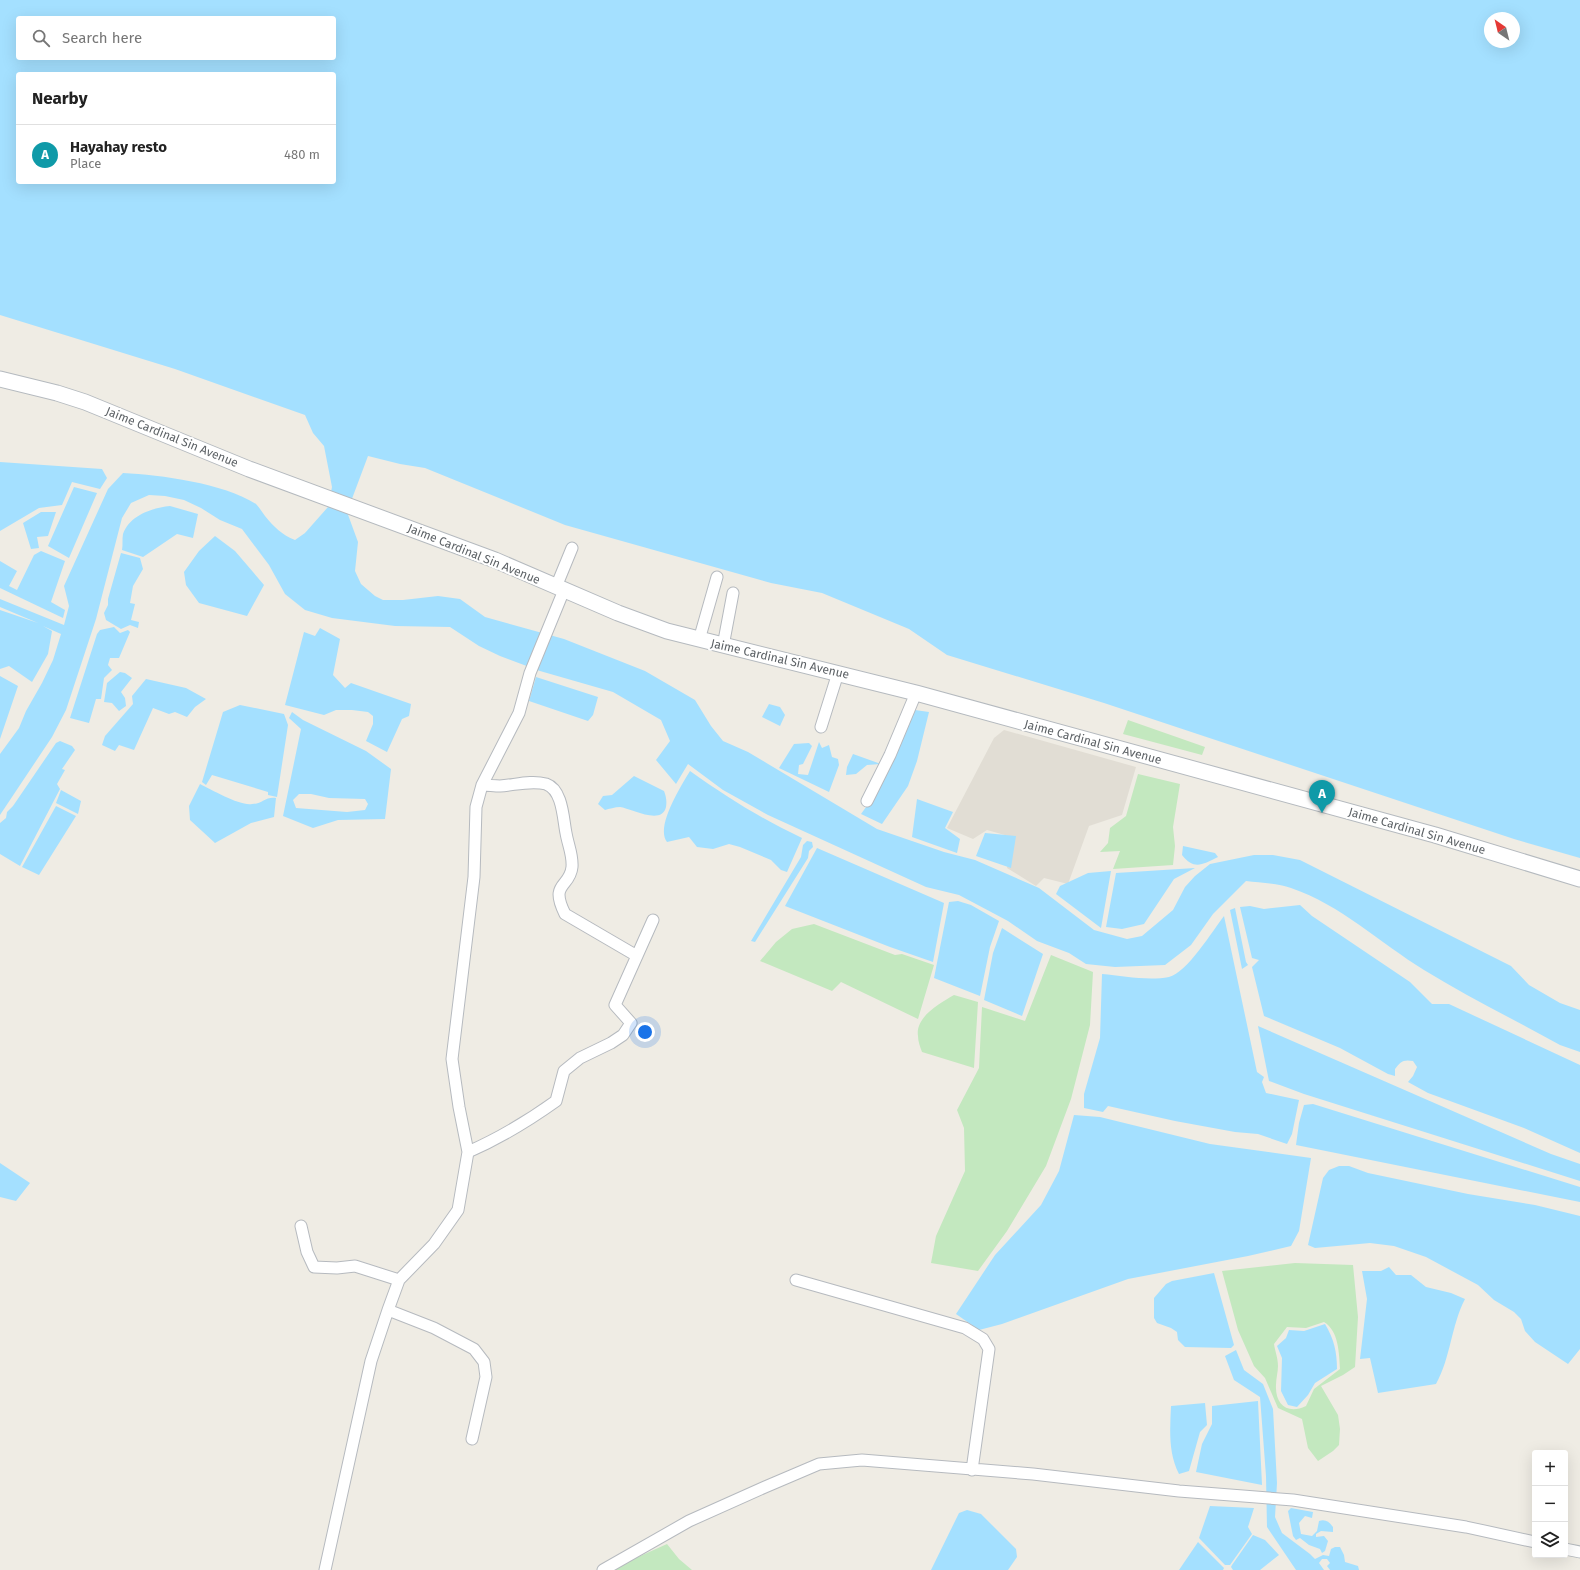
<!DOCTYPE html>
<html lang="en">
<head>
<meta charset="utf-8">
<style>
	:root { --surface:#fff; --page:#f2f2f2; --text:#222; --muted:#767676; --line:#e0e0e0; --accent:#f3262a }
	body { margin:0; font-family:"Fira Sans",sans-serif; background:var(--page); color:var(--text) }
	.controls { position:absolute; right:12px; bottom:12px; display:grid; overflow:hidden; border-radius:4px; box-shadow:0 4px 16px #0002 }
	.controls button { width:36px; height:36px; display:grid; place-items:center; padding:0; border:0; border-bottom:1px solid var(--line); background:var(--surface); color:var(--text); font:20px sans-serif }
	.compass { position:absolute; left:1484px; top:12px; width:36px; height:36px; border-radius:50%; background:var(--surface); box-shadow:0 4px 16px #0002; rotate:325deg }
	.you { position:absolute; left:645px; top:1032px; width:14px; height:14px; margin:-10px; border:3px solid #fff; border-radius:50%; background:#1a73e8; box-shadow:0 0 0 6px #1a73e833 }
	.badge { display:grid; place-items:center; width:26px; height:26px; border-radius:50%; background:var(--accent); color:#fff; font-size:13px; font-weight:700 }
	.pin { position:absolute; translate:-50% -33px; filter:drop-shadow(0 1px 2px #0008) }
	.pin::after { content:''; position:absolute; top:21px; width:14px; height:12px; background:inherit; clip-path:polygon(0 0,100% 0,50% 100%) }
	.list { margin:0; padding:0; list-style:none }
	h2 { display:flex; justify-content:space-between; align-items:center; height:52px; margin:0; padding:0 16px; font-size:17px }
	h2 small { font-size:13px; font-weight:400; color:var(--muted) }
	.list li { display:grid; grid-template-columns:26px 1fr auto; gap:12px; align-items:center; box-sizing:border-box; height:60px; padding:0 16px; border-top:1px solid var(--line) }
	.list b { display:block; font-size:15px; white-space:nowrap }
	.list p { margin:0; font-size:13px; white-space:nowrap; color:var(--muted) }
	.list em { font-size:13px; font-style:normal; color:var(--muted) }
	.icon { flex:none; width:22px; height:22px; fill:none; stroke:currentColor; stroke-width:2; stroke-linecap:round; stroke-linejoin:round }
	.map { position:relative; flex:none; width:1580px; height:1570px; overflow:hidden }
	.search { position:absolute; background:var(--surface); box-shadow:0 4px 16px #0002; left:16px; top:16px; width:320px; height:44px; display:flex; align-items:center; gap:10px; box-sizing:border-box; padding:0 14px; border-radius:4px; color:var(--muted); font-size:15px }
	.panel { position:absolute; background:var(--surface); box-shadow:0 4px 16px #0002; left:16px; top:72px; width:320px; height:112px; border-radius:4px }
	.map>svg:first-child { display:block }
</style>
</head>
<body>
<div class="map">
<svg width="1580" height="1570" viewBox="0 0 1580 1570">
	<rect width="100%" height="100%" fill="#efece4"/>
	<path fill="#e1ddd4" d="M 1004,730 L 1136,767 L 1122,815 L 1089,826 L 1068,884 L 1044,878 L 1036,886 L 1007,868 L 1012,837 L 987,830 L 973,839 L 947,828 L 994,738 Z"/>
	<path fill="#c3e8bf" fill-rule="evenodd" d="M 1128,720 L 1205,747 L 1202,755 L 1123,734 Z
		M 1138,774 L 1180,784 L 1173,827 L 1175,846 L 1173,865 L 1113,869 L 1120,851 L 1100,852 L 1108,843 L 1110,828 L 1126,816 Z
		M 814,924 L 895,955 L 902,954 L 934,965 L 918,1019 L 841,982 L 832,991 L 760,961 L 776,942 L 792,929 Z
		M 1051,955 L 1093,972 L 1090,1025 L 1071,1099 L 1046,1166 L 1007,1231 L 978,1271 L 931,1263 L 936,1236 L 965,1171 L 964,1128 L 957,1110 L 979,1068 L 982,1007 L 1025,1021 Z
		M 954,995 L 978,1002 L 974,1068 L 922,1052 C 920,1047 918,1041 918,1036 C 915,1017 940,1003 954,995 Z
		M 1295,1263 L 1353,1265 L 1358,1317 L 1355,1367 L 1343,1375 L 1321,1386 L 1338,1415 L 1340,1429 L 1339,1445 L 1333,1451 L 1318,1461 L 1308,1448 L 1302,1419 L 1278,1408 L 1265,1378 L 1254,1366 L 1238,1330 L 1222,1271 ZM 1324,1322 C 1339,1331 1339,1354 1340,1369 L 1314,1389 L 1306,1406 C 1287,1415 1275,1404 1276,1385 C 1276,1378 1278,1372 1278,1366 C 1278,1358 1275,1351 1274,1344 L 1287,1327 L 1306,1328 Z
		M 667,1544 L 679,1559 L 692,1570 L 609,1570 Z"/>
	<path fill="#a4e0ff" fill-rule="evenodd" d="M 0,0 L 1580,0 L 1580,858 L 1514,839 L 1104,703 L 947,655 L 909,629 L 822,593 L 771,583 L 565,525 L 425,468 L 400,464 L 368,456 L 347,512 L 358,542 L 355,571 L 361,584 L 375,596 L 383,600 L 403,600 L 438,596 L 460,599 L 485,617 L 564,639 L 645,671 L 695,700 L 711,726 L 723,741 L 748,752 L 877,829 L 944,852 L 975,860 L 1039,888 L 1094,930 L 1127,939 L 1142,936 L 1173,910 L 1185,887 L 1195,876 L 1210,864 L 1254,855 L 1273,855 L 1300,860 L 1511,966 L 1529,985 L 1560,1003 L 1580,1010 L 1580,1052 L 1560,1045 C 1515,1020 1468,997 1424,970 C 1380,943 1341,905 1291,888 C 1278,883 1260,883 1246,881 L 1213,914 L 1191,945 L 1165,965 L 1115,967 L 1086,964 L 1069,953 L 1037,941 L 1008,921 L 959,895 L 926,887 L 768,815 L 723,790 L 688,764 L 676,784 L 656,760 L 670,741 L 661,720 L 613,692 L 540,671 L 500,656 L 479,646 L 450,627 L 395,626 L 332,618 L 305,610 L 285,594 L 269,565 L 242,529 L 220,520 L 201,508 L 184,500 L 165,496 L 149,495 L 131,503 L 122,518 L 96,619 L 66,710 L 52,737 L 0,815 L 0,754 L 19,728 L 26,711 L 42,683 L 53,660 L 61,634 L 43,626 L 52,631 L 48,654 L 32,682 L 9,666 L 0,669 L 0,610 L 38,623 L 0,607 L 0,599 L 64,625 L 69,606 L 64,586 L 108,489 L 123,473 C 161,475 223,483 256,504 C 259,507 262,512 265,516 C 274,527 282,535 295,540 L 305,533 L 328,507 L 332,487 L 324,446 L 313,433 L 305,415 L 175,369 L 0,315 ZM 18,18 L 334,18 L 334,58 L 18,58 ZM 1490,18 L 1514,18 L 1514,42 L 1490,42 ZM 18,74 L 334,74 L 334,182 L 18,182 Z
		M 0,462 L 102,469 L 107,478 L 100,489 L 72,482 L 62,505 L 39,508 L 0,531 Z
		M 74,487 L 97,493 L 69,558 L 48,546 Z
		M 170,506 L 198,514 L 193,538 L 177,534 L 143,557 L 122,550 C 123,545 122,539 123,534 C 130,515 152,508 170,506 Z
		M 41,512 L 56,512 L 48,536 L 37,537 L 39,548 L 31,549 L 23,523 Z
		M 215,536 L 235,551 L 264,585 L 247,616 L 199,603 L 186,585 L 184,572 L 199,551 Z
		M 41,551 L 65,561 L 51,602 L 65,610 L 63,618 L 0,588 L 0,561 L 17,571 L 9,586 L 17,590 L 34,555 Z
		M 121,553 L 140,558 L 143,569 L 133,586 L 130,603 L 135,604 L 131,620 L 139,622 L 138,628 L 130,625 L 121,629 L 106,620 L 104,613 L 108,605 L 108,599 Z
		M 114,627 L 120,633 L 128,630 L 130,632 L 119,658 L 110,658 L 108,665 L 112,670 L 104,678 L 101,699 L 96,699 L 89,723 L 70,718 L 97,634 L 100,630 Z
		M 320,628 L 340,639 L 333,675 L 345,688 L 351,683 L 411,704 L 409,716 L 402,719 L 387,752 L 366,741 L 373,724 L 373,716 L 368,712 L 352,710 L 336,710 L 324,715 L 285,705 L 304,632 L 315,636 Z
		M 120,672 L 125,673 L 132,678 L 121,692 L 125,698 L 126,706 L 119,711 L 112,703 L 104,702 L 107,683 Z
		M 0,676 L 18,686 L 0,739 Z
		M 536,677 L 598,697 L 593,715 L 588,721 L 529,701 Z
		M 146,679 L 186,688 L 206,699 L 195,707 L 187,717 L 175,712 L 169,714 L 153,708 L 134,750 L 119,745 L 115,751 L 102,745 L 105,736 L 133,704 L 132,696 Z
		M 769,704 L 780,707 L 785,715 L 780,726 L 762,717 Z
		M 240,705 L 284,714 L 288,725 L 277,797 L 268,795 L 268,792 L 212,775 L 206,785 L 202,782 L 223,712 Z
		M 908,709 L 929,712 L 917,761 L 908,786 L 882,824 L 861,814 L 877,792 L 892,763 Z
		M 292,712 L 303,720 L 366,751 L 391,769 L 385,819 L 338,820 L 313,828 L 283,816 L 301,729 L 289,718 ZM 299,794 L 311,794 L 329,798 L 365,799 L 368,804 L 365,810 L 347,812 L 296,808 L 293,800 Z
		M 60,741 L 72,746 L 75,750 L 62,769 L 65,770 L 57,784 L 60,789 L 20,866 L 0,854 L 0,823 L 6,818 L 7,812 L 13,806 L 56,743 Z
		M 819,742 L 822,748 L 829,745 L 832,757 L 838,759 L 839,765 L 829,792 L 779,768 L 794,744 L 809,743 L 812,746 L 803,764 L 799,765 L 798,774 L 808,775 Z
		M 853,754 L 881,764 L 867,765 L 856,774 L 846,775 L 847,767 Z
		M 690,771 C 728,798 760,818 802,838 L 787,872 L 781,870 L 771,860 L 740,847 L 729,844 L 713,849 L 697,847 L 689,837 L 667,842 C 655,827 681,786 690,771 Z
		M 634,776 L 664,791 C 666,796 667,801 666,807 C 662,826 630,808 620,807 C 615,807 609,809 605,810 L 598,804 L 603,796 L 612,795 Z
		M 200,784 C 212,790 240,806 252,804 C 262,804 266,796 276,798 L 274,817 L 251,823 L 215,843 L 190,820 L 189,806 Z
		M 61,790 L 81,801 L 78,814 L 56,803 Z
		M 917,799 L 953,812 L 945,828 L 960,839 L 957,853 L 912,837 Z
		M 56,806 L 76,816 L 39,875 L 22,867 Z
		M 985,833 L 1016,836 L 1011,868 L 976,856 Z
		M 807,841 L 812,842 L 813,847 L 809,851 L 808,858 L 755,942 L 751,941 L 801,857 L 803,845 Z
		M 1183,846 L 1215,853 L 1218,857 C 1202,865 1194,870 1182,855 Z
		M 817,848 L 944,903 L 933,962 L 890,947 L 785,906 Z
		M 1195,868 L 1174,879 L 1144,924 L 1122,929 L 1106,927 L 1116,873 Z
		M 1111,871 L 1101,928 L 1056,894 L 1060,886 L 1088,873 Z
		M 958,901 L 971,905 L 999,921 L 990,947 L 980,996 L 934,978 L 949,902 Z
		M 1300,905 L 1312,916 L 1410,982 L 1432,1004 L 1449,1004 L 1580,1065 L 1580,1153 L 1524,1128 L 1428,1093 L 1408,1082 L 1413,1076 L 1417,1067 L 1413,1061 C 1403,1059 1400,1062 1395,1069 L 1395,1076 L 1388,1074 L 1340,1048 L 1264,1016 L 1252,967 L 1259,960 L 1252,958 L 1240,907 L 1250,906 L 1264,909 Z
		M 1235,908 L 1246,962 L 1248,965 L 1242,969 L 1230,910 Z
		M 1224,916 L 1257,1072 L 1264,1077 L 1262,1082 L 1266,1093 L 1299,1100 L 1292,1134 L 1287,1144 L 1258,1134 L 1235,1132 L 1175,1121 L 1108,1106 L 1103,1112 L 1084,1108 L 1084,1094 L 1100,1038 L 1102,974 C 1123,976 1148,981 1169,977 C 1187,973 1213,930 1224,916 Z
		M 1002,928 L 1043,954 L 1022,1016 L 984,1000 L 993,953 Z
		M 1258,1026 L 1551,1154 L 1580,1164 L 1580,1181 L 1304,1094 L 1269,1081 Z
		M 1313,1104 L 1580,1187 L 1580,1202 L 1296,1145 L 1299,1123 L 1304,1105 Z
		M 1074,1115 L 1100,1117 L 1210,1144 L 1311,1158 L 1299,1231 L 1291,1246 L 1248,1256 L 1128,1279 L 1002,1324 L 979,1330 L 956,1314 L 995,1255 L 1041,1205 L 1059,1171 Z
		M 0,1163 L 30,1183 L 16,1201 L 0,1197 Z
		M 1339,1166 L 1349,1166 L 1368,1173 L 1468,1194 L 1535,1205 L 1580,1216 L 1580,1349 L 1568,1364 L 1535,1342 L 1525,1331 L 1521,1319 L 1514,1312 L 1494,1300 L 1478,1285 L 1426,1257 L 1394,1246 L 1370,1243 L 1315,1248 L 1308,1245 L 1323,1178 L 1329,1170 Z
		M 1389,1267 L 1396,1275 L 1411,1275 L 1426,1287 L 1451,1293 L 1465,1299 C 1451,1326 1451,1357 1436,1384 L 1378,1393 L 1370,1358 L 1360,1359 L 1367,1299 L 1362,1271 L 1381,1271 Z
		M 1214,1273 L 1234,1345 L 1231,1348 L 1185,1347 L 1178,1340 L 1177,1332 L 1171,1328 L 1157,1323 L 1154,1318 L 1154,1298 L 1166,1284 L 1172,1281 Z
		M 1325,1324 C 1334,1339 1337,1352 1337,1369 L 1315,1383 L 1308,1395 L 1297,1407 L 1288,1405 L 1281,1391 L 1282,1358 L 1277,1346 L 1286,1338 L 1289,1330 L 1304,1331 Z
		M 1236,1350 L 1244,1370 L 1263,1384 L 1273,1409 L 1277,1483 L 1275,1517 L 1282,1533 L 1310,1554 L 1315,1559 L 1323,1555 L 1329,1556 L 1331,1549 L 1335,1547 L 1340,1547 L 1344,1555 L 1345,1562 L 1358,1566 L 1359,1570 L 1330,1570 L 1327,1566 L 1330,1563 L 1327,1559 L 1322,1559 L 1319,1563 L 1324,1570 L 1296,1570 L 1267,1527 L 1266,1476 L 1260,1397 L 1234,1380 L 1225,1356 Z
		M 1258,1401 L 1262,1485 L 1196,1472 L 1202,1444 L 1212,1424 L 1212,1406 Z
		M 1205,1403 L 1207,1425 L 1200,1432 L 1189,1471 L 1179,1474 C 1168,1452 1170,1430 1171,1406 Z
		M 1210,1506 L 1254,1508 L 1248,1527 L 1252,1534 L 1230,1565 L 1225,1565 L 1199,1538 Z
		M 1291,1508 L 1313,1512 L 1312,1518 L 1305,1516 L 1299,1523 L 1301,1534 L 1312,1536 L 1317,1531 L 1319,1521 C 1326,1519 1329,1522 1333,1527 L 1333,1532 L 1321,1531 L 1316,1534 L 1316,1537 L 1324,1536 L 1328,1541 L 1325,1551 L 1322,1553 L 1320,1549 L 1309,1545 L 1300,1538 L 1296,1540 L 1293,1536 L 1288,1511 Z
		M 967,1510 L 981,1514 L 1016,1549 L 1017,1557 L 1008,1570 L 931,1570 L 959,1513 Z
		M 1253,1535 L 1265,1540 L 1279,1555 L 1260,1570 L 1233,1570 L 1231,1567 L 1232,1565 Z
		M 1198,1542 L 1224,1568 L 1223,1570 L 1179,1570 Z"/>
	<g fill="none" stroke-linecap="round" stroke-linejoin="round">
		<g stroke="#b6babf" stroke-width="13">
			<path id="street" d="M 556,587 L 572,548
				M 699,640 L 717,577
				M 723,646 L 733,593
				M 821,727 L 838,673
				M 482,785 C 488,785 494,786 500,786 C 515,785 531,780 546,784 C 563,790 563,819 566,833 C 568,845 573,855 572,867 C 570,888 549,882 565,914 L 637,956
				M 867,801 L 890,755 L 916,693
				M 468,1152 C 500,1138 528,1121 556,1101 L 564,1071 L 580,1058 L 611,1043 L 623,1035 L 631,1023 L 615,1005 L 653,920
				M 301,1226 L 307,1252 L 314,1267 L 337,1268 L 355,1266 L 399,1280
				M 796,1280 L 965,1328 L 983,1339 L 989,1349 L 972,1470
				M 388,1310 L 434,1328 L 474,1349 L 484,1362 L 486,1377 L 472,1439
				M 1565,1549 L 1580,1552
				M 325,1570 L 371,1361 L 388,1310 L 399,1280 L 434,1244 L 458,1210 L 468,1152 L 459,1107 L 452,1059 L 474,877 L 476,807 L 482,785 L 519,713 L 530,673 L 564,590
				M 603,1570 L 689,1521 L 765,1487 L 819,1464 L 862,1460 L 1033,1474 L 1179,1491 L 1293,1500 L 1466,1527 L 1535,1542"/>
		</g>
		<g stroke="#b5babf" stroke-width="17">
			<path id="secondary" d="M 0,379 L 57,393 L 85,402 L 249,469 L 495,560 L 618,613 L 667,631 L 916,693 L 1435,835 L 1580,879"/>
		</g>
		<use href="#street" stroke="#fff" stroke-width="11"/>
		<use href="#secondary" stroke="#fff" stroke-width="15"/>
	</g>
	<g text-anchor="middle" stroke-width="4" stroke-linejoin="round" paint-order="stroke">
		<g font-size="12" fill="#5c6165" stroke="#fff">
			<text transform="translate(172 437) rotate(22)" y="4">Jaime Cardinal Sin Avenue</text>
			<text transform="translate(474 554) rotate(22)" y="4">Jaime Cardinal Sin Avenue</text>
			<text transform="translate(780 659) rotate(13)" y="4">Jaime Cardinal Sin Avenue</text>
			<text transform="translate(1093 742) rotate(15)" y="4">Jaime Cardinal Sin Avenue</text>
			<text transform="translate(1417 831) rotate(16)" y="4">Jaime Cardinal Sin Avenue</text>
		</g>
	</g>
</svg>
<div class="controls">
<button>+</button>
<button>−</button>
<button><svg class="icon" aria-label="layers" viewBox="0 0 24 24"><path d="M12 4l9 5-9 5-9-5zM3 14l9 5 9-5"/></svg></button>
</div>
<svg class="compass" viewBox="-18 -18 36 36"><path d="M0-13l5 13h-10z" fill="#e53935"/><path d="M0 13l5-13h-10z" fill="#767676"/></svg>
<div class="you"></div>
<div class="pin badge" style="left:1322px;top:813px;background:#0f9aa8">A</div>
<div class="search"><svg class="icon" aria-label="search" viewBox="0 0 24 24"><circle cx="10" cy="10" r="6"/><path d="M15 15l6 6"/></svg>Search here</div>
<section class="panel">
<h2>Nearby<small></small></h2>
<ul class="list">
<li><span class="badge" style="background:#0f9aa8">A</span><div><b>Hayahay resto</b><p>Place</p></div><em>480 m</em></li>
</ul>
</section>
</div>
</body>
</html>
